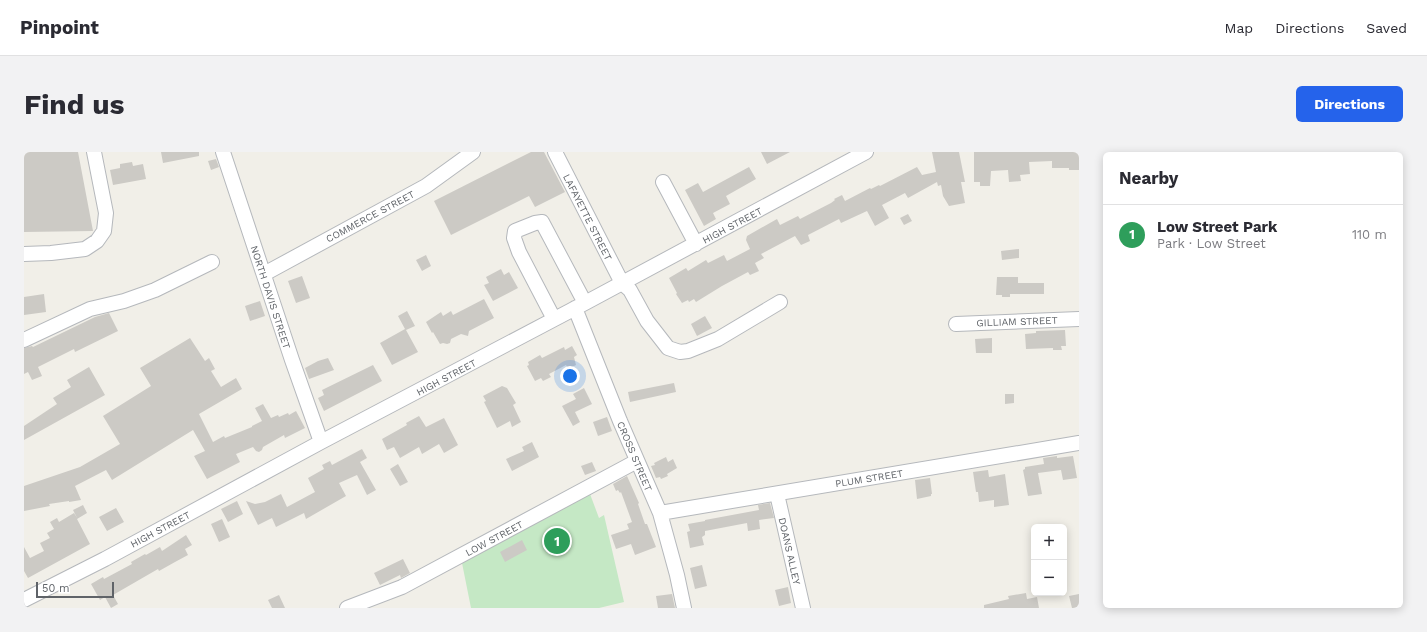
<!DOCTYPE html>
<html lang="en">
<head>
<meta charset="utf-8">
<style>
	:root { --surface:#fff; --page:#f2f2f3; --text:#2b2b33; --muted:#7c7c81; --line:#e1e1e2; --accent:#2563eb }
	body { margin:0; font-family:"Work Sans",sans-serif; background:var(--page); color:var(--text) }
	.controls { position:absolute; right:12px; bottom:12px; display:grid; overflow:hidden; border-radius:6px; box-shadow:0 2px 10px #0003 }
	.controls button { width:36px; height:36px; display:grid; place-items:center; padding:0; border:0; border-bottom:1px solid var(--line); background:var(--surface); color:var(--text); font:20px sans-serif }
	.scale { position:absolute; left:12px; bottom:10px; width:78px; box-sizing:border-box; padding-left:4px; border:2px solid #5f6368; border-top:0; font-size:11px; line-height:14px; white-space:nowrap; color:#5f6368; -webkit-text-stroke:3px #fff; paint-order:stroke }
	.you { position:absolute; left:546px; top:224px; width:14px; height:14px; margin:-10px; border:3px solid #fff; border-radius:50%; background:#1a73e8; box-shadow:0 0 0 6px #1a73e833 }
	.badge { display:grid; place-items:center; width:26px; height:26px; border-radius:50%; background:var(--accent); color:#fff; font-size:13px; font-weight:700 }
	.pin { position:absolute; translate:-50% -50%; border:2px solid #fff; box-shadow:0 1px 4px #0006 }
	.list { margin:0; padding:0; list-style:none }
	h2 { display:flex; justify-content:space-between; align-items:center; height:52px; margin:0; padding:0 16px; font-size:17px }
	h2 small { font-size:13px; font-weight:400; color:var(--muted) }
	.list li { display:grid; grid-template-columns:26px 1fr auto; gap:12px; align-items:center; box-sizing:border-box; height:60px; padding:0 16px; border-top:1px solid var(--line) }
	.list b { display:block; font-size:15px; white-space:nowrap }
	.list p { margin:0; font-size:13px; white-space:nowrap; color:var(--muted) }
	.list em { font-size:13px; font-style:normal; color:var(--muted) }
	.map { position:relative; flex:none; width:1055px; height:456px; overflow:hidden; border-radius:6px }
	header { display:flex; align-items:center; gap:24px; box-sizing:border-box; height:56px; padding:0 20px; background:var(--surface); border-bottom:1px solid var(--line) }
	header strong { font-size:19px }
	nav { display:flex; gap:22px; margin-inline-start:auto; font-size:14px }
	.intro { display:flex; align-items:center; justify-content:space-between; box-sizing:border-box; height:96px; padding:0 24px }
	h1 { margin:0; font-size:28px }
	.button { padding:10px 18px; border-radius:6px; background:var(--accent); color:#fff; font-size:14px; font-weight:700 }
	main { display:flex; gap:24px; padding:0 24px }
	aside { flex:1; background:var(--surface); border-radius:6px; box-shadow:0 2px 10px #0003 }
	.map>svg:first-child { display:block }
</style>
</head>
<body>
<header>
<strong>Pinpoint</strong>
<nav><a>Map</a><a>Directions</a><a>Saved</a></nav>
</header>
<div class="intro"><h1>Find us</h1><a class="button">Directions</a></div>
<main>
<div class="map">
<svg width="1055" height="456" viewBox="0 0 1055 456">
	<rect width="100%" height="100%" fill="#f1efe8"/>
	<path fill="#c5e8c5" d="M 566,342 L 575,366 L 580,363 L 600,450 L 575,456 L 447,456 L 438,411 Z"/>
	<path fill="#cccac5" d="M 0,0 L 54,0 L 69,79 L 0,80 Z
		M 137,0 L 175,0 L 175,4 L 139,11 Z
		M 507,0 L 520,0 L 541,40 L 511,55 L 505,44 L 427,83 L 410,49 Z
		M 737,0 L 766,0 L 743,12 Z
		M 908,0 L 935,0 L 941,30 L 937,30 L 941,51 L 925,54 L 919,44 L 917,33 L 914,34 L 913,30 L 884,46 L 881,41 L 858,53 L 865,66 L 851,74 L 843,59 L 817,71 L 815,67 L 784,83 L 786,89 L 777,93 L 771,84 L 737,102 L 740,106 L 731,111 L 735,119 L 726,123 L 724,120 L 698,134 L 672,150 L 670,147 L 665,150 L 664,148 L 658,151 L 652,142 L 653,141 L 645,126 L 662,116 L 664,119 L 682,108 L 684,111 L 700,103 L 703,109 L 726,97 L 722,88 L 723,84 L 753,67 L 756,73 L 774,64 L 776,67 L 807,51 L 811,48 L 810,47 L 818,43 L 821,49 L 846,36 L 847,37 L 855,33 L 856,34 L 893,15 L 898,23 L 912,20 Z
		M 950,0 L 1055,0 L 1055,18 L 1045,18 L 1045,16 L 1028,16 L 1028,9 L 1005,10 L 1006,22 L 996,23 L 997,29 L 985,30 L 984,18 L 967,19 L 966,34 L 956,34 L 956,30 L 950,30 Z
		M 192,7 L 195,15 L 187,18 L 184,9 Z
		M 108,10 L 109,14 L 119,12 L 122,27 L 89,33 L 86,18 L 96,16 L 96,12 Z
		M 725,15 L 732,27 L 702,44 L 706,52 L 689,61 L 692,67 L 680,74 L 661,38 L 674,31 L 679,40 Z
		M 884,62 L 888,69 L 880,73 L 876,66 Z
		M 995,97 L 995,106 L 978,108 L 977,99 Z
		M 402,103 L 407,114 L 398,119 L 392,108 Z
		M 477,117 L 480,123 L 485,120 L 494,136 L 469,149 L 460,133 L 465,131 L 462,125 Z
		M 278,124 L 286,146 L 272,151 L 264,129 Z
		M 973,125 L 994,125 L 994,131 L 1020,131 L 1020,142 L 986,142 L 986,145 L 978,145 L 978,143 L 972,143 Z
		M 20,142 L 22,160 L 0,163 L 0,145 Z
		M 460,147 L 470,166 L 445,179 L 444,184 L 437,182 L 427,187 L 426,191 L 423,192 L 419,191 L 416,192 L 409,180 L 408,181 L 402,170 L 417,160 L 419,164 L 427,159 L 429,163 Z
		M 236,149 L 241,164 L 226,169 L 221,154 Z
		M 383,159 L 391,174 L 382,178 L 394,200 L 368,213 L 356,191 L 381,177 L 374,164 Z
		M 85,161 L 94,179 L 51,200 L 50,197 L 14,215 L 18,224 L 8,228 L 4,220 L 0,222 L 0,196 L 8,194 L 9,195 L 71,165 Z
		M 681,164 L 688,176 L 673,184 L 667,172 Z
		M 1041,178 L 1042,194 L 1037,194 L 1038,198 L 1029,198 L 1029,196 L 1002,197 L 1001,182 L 1012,181 L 1012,179 Z
		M 166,186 L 181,209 L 185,206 L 191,217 L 187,219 L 197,235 L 212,226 L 218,237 L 175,262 L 189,290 L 200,284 L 201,286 L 228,275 L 228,274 L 238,269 L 231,256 L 239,252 L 247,266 L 254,263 L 255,265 L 264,261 L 265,263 L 272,259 L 281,276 L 261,286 L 260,283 L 239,295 L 238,298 L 235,300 L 232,299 L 229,295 L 212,302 L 216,310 L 183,327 L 170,304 L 181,299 L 169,278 L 88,328 L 82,318 L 51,334 L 57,348 L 45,350 L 45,349 L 25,352 L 26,354 L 0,359 L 0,334 L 56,315 L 96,292 L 79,264 L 127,234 L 116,216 Z
		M 968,186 L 968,201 L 952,201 L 951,187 Z
		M 548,194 L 553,203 L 550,205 L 552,213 L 544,217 L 542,213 L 525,222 L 527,225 L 519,229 L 517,226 L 511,229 L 503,214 L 505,213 L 504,210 L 516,203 L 518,206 L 540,195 L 541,198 Z
		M 304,206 L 310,218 L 285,227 L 281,216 L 294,209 Z
		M 349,213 L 358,229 L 300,259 L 294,246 L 300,243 L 298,238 Z
		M 65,215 L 81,243 L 0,288 L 0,274 L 33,252 L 29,246 L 47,235 L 43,228 Z
		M 650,231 L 652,240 L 606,250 L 604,240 Z
		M 478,234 L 483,236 L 492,251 L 489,253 L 497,270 L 488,275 L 486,269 L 473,276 L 460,250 L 462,249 L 459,244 Z
		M 560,236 L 568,252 L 551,260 L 556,270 L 549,274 L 538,254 L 552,247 L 549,242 Z
		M 981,242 L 990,242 L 990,251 L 981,252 Z
		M 395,264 L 402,275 L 420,266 L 434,293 L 420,301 L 415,292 L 398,302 L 395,295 L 376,306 L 370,295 L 363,298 L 358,287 L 383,273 L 382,271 Z
		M 583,265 L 588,279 L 574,284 L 569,270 Z
		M 508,290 L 515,305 L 488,319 L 482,307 L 500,299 L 498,295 Z
		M 338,297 L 343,306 L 336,310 L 352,338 L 343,343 L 333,323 L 315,331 L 322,344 L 282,367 L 280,361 L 252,375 L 248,366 L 234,373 L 222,349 L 231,352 L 241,350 L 257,342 L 263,355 L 291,340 L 284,326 L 300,317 L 298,313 L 306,309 L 308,313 Z
		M 1033,304 L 1033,306 L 1049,304 L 1053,326 L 1039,328 L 1037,318 L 1014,321 L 1018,342 L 1004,344 L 999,318 L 1001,317 L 1001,315 L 1020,312 L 1019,306 Z
		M 642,305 L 644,310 L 649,307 L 653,316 L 643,322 L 644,324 L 637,327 L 636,325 L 632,326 L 627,314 L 631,313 L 630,311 Z
		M 568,310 L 572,319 L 561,323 L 557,314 Z
		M 374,312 L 384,330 L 376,334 L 366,317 Z
		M 964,318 L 965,325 L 981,322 L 985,353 L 970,355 L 970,348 L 955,350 L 954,340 L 952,340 L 949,320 Z
		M 603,324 L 615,351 L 614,352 L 621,372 L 623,372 L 632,395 L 611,403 L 607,392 L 592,397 L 587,383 L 605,377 L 603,372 L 608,370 L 597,340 L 596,341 L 594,338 L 592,339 L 589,332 Z
		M 906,326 L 908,342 L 907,342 L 907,344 L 893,347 L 891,328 Z
		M 213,349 L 219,362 L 204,370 L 197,357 Z
		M 746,351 L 750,366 L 735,368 L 736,377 L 724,379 L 723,371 L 681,379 L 681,383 L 678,385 L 680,393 L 666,396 L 663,380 L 666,379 L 664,372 L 681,369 L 681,368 L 735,358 L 734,353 Z
		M 59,353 L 63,361 L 53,367 L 66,392 L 4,426 L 0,419 L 0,395 L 6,406 L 20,399 L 16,391 L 26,386 L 23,381 L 30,377 L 26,370 L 33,366 L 35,370 L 50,361 L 53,366 L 49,358 Z
		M 92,356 L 100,370 L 83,379 L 75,365 Z
		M 198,367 L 206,385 L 195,390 L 187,372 Z
		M 162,383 L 168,393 L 161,397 L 164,403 L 151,410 L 135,419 L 134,417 L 89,443 L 94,452 L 87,456 L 81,445 L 76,448 L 67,432 L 79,425 L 80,427 L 108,412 L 107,410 L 121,402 L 122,403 L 136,395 L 138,399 Z
		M 498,388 L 503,398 L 481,410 L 476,400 Z
		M 379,407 L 386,421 L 377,426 L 376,423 L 356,433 L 350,421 Z
		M 678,413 L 683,434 L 671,437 L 666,416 Z
		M 764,435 L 767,451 L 755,454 L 751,438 Z
		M 1002,441 L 1003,447 L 1013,445 L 1015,456 L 960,456 L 960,453 L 985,447 L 984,444 Z
		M 648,442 L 651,456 L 634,456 L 632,444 Z
		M 1055,442 L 1055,456 L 1048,456 L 1045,444 Z
		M 255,443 L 261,456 L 248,456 L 244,448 Z"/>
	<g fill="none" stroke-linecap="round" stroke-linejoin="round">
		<g stroke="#b5b8bc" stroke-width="16">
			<path id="minor" d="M 199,0 L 268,208 L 297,290
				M 531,0 L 598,131 L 606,138 L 623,169 L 644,196 L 656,200 L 664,199 L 694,187 L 756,150
				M 639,30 L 672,92
				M 0,102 L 27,101 L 61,97 L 73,89 L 80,79 L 82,61 L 70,0
				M 240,122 L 402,34 L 449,0
				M 551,156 L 596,269 L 636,361 L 653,423 L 660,456
				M 530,167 L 495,100 L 490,86 L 491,79 L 511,71 L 518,70 L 561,151
				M 932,172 L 1055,167
				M 0,188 L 66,157 L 100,149 L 131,138 L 188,110
				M 753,342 L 779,456
				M 636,361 L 1055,291
				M 0,448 L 81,407 L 297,290 L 561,151 L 842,0
				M 323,456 L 378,435 L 613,309"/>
		</g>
		<use href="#minor" stroke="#fff" stroke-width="14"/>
	</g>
	<g text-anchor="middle" stroke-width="3" stroke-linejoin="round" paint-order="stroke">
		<g font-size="10" fill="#5f6368" stroke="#fff">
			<text transform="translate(346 64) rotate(-28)" y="4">COMMERCE STREET</text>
			<text transform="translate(564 65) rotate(63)" y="4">LAFAYETTE STREET</text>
			<text transform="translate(708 73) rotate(-28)" y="4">HIGH STREET</text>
			<text transform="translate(247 145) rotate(72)" y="4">NORTH DAVIS STREET</text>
			<text transform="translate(993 169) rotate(-2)" y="4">GILLIAM STREET</text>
			<text transform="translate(422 225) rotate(-28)" y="4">HIGH STREET</text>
			<text transform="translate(611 304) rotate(67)" y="4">CROSS STREET</text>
			<text transform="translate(845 326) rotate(-9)" y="4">PLUM STREET</text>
			<text transform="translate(136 377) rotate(-28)" y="4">HIGH STREET</text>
			<text transform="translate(470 386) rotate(-28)" y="4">LOW STREET</text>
			<text transform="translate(766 399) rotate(77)" y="4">DOANS ALLEY</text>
		</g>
	</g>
</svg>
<div class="controls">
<button>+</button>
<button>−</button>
</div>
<div class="scale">50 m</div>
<div class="you"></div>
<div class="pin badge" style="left:533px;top:389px;background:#2e9e5b">1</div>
</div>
<aside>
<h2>Nearby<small></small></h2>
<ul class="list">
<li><span class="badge" style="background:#2e9e5b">1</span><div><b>Low Street Park</b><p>Park · Low Street</p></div><em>110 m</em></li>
</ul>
</aside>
</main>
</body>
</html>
